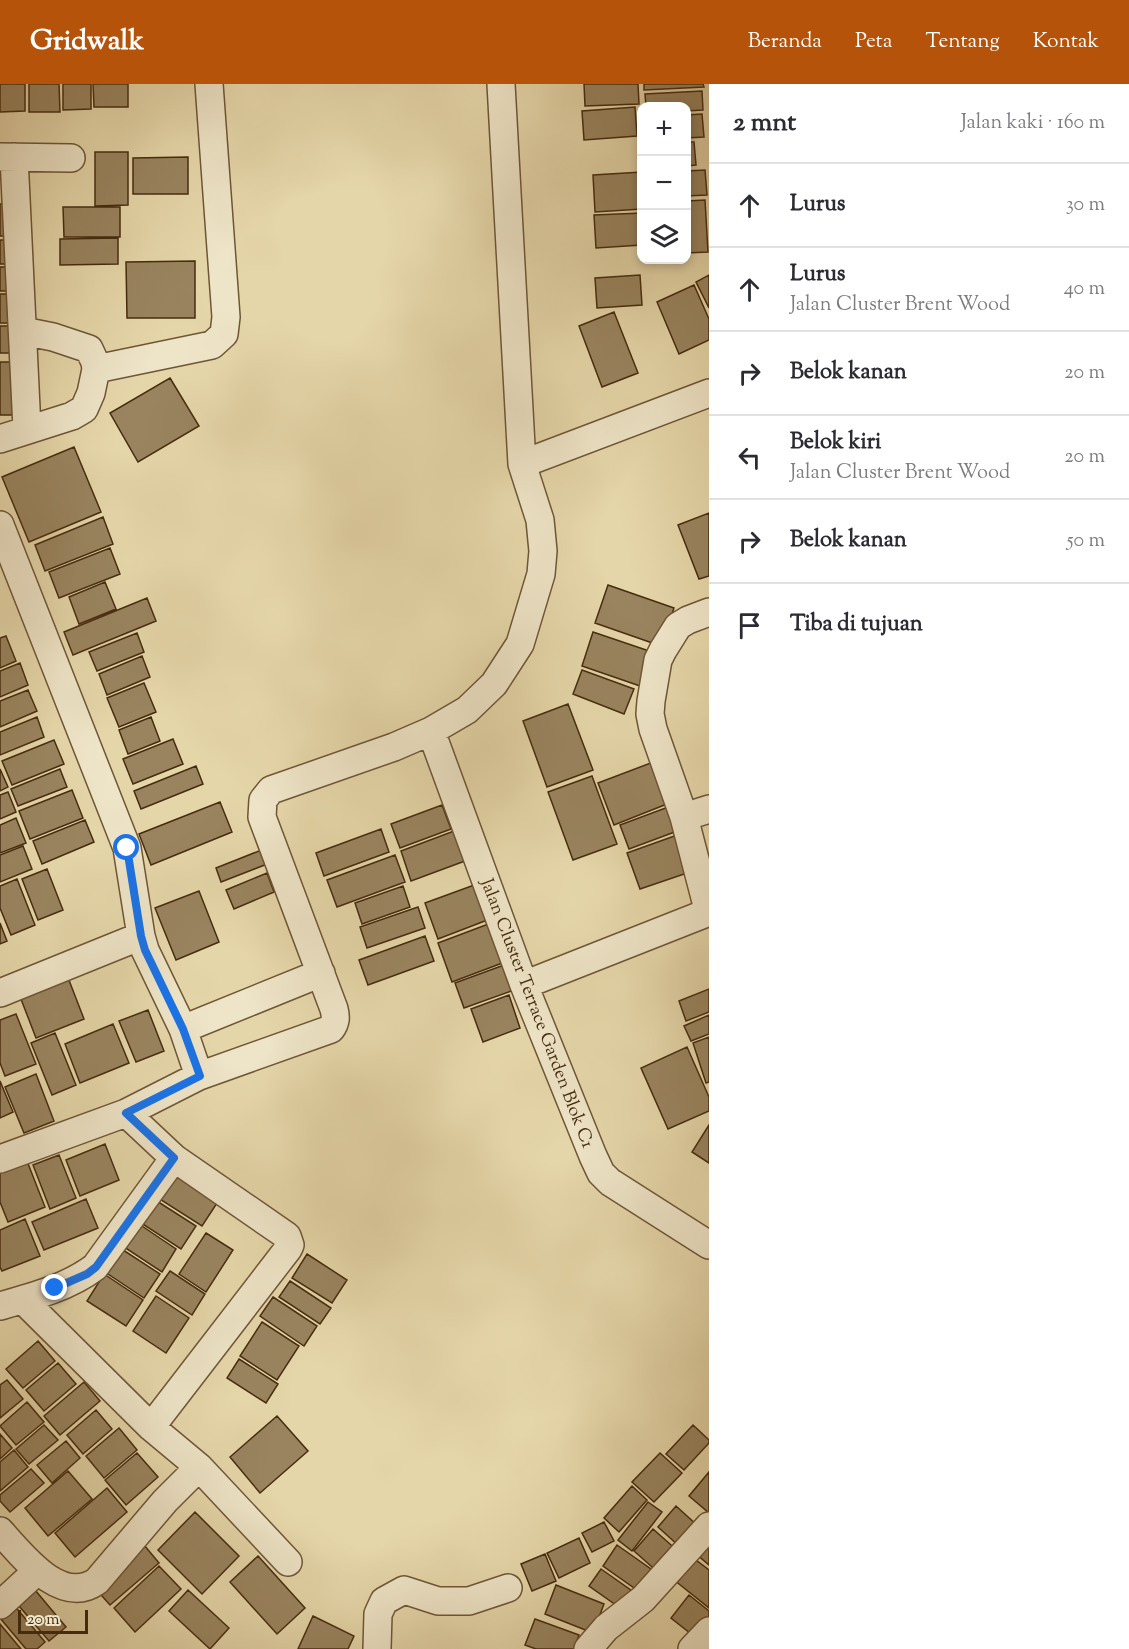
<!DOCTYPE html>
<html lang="id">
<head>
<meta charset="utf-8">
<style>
	:root { --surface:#fff; --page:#f7f7f7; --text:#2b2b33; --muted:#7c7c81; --line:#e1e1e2; --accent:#b45309 }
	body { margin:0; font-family:"Sorts Mill Goudy",serif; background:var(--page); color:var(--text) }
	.controls { position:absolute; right:18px; top:18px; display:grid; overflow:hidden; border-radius:12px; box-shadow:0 3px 9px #0003 }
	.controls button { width:54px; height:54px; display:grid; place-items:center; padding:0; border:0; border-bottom:2px solid var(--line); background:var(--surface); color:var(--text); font:30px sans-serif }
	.scale { position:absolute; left:18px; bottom:15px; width:70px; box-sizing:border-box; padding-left:6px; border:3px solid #462c0f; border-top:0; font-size:16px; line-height:21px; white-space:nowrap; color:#462c0f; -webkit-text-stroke:4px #eee4c7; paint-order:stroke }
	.stop { position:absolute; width:18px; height:18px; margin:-14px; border:4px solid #1a73e8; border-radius:50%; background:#fff }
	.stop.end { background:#1a73e8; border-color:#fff; box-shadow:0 2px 6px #0008 }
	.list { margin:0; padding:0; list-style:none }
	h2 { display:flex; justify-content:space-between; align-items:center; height:78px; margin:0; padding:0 24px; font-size:26px }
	h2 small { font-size:20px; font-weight:400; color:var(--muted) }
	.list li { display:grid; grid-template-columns:39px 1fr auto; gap:18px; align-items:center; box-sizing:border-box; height:84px; padding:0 24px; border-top:2px solid var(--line) }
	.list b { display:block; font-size:22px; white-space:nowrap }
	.list p { margin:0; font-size:20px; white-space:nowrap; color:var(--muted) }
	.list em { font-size:20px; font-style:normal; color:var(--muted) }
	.icon { flex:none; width:33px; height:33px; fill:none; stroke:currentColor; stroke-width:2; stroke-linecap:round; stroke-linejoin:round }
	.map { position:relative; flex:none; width:709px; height:1565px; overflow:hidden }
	header { display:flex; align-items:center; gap:36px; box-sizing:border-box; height:84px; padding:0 30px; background:var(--accent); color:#fff }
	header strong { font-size:28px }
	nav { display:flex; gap:33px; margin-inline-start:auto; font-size:21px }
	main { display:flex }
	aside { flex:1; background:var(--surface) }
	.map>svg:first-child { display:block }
</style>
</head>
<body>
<header>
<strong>Gridwalk</strong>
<nav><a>Beranda</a><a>Peta</a><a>Tentang</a><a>Kontak</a></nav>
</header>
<main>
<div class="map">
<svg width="709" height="1565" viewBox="0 0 709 1565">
	<rect width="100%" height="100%" fill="#e5d6a9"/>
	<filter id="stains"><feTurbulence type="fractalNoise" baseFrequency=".00333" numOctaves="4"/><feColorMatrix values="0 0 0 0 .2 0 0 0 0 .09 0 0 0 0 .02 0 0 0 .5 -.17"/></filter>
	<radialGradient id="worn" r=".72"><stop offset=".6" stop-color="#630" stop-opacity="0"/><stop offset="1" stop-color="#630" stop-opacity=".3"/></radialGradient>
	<path fill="#99845f" stroke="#462c0f" stroke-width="1.5" d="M 0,0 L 25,0 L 25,27 L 0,28 Z
		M 29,0 L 59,0 L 60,28 L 29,28 Z
		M 63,0 L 91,0 L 91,25 L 63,26 Z
		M 93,0 L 128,0 L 128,23 L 94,23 Z
		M 584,0 L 638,0 L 639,20 L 585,22 Z
		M 644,0 L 703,0 L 704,3 L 644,6 Z
		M 702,7 L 703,26 L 686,27 L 686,22 L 646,22 L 645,10 Z
		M 635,23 L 637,52 L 584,56 L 582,27 Z
		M 702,30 L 704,53 L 686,54 L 686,31 Z
		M 686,58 L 694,58 L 696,81 L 686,82 Z
		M 95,68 L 128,68 L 128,121 L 95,122 Z
		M 188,73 L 188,110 L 133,110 L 133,74 Z
		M 705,86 L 707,111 L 686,112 L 686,87 Z
		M 642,88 L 642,125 L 595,128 L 593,91 Z
		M 705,116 L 708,168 L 686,169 L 686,117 Z
		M 0,120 L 10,120 L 10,152 L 0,152 Z
		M 63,123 L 120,123 L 120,153 L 64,153 Z
		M 642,129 L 642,161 L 596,164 L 594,131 Z
		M 118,154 L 118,180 L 60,181 L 60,155 Z
		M 0,156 L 9,156 L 9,180 L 0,180 Z
		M 195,177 L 195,234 L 127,234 L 126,178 Z
		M 0,183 L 9,183 L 9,207 L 0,207 Z
		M 640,191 L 642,221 L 597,224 L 595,194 Z
		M 709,191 L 709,224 L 696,198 Z
		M 694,201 L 709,235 L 709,256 L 679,270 L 657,218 Z
		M 0,210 L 12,210 L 12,239 L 0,239 Z
		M 614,228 L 638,289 L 602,303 L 579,242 Z
		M 0,242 L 12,242 L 12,269 L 0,269 Z
		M 0,278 L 14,278 L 14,331 L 0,331 Z
		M 170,294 L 199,342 L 138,378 L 110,329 Z
		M 74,363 L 101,428 L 29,458 L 2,393 Z
		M 709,429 L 709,492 L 699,495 L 678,441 Z
		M 103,433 L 113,460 L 45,487 L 35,461 Z
		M 110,464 L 120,490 L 59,514 L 49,488 Z
		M 105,498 L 116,525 L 79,540 L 69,513 Z
		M 608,501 L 674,524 L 661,562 L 595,539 Z
		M 147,514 L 156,537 L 73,571 L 64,548 Z
		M 593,548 L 655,569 L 643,603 L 582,582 Z
		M 137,549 L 144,568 L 97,587 L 89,568 Z
		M 6,552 L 16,577 L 0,584 L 0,554 Z
		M 142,572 L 150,593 L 107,611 L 99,590 Z
		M 20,579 L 28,601 L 0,613 L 0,587 Z
		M 582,586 L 634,605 L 624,630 L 573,610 Z
		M 144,599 L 156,628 L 119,643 L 107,614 Z
		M 28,606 L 37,627 L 0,643 L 0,617 Z
		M 568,620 L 593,686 L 547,703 L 523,637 Z
		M 37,633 L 44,653 L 0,671 L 0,648 Z
		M 151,633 L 160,657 L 128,670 L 119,646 Z
		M 173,655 L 183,680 L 133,700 L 123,675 Z
		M 54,656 L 64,680 L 12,701 L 2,677 Z
		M 656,677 L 672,718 L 614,741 L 598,699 Z
		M 196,682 L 203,700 L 141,725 L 134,707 Z
		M 0,685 L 8,703 L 0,707 Z
		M 60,685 L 67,703 L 18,722 L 11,705 Z
		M 592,692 L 617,760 L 573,776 L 548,708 Z
		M 72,706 L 83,734 L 30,755 L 19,727 Z
		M 8,708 L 16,728 L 0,735 L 0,711 Z
		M 220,718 L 232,748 L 151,781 L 139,750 Z
		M 442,721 L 451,745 L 400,764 L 391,740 Z
		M 671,722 L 680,746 L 629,765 L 620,741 Z
		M 16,734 L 26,759 L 0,769 L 0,741 Z
		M 85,736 L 94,758 L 42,780 L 33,757 Z
		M 462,744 L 473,774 L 411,797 L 401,767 Z
		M 381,745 L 389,768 L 324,792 L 316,769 Z
		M 680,750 L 693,787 L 640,805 L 627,769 Z
		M 23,762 L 32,785 L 0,798 L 0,771 Z
		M 269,763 L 275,777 L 221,798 L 216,784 Z
		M 395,771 L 405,798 L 337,823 L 327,796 Z
		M 47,785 L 63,826 L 38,836 L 22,795 Z
		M 267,789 L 274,808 L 234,825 L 226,806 Z
		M 17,795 L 35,841 L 11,851 L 0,824 L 0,802 Z
		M 477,800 L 490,835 L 438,855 L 425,819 Z
		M 403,802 L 410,823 L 362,840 L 355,819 Z
		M 199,807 L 219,858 L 176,876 L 155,824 Z
		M 418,823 L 425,844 L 367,864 L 360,843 Z
		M 0,839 L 7,857 L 0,860 Z
		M 491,839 L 505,878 L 452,898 L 438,859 Z
		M 425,852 L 434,877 L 368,901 L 359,876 Z
		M 504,881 L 514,906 L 464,924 L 455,899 Z
		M 67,891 L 84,935 L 36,954 L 19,910 Z
		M 709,905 L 709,928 L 686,937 L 679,917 Z
		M 509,911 L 520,944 L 483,958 L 471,925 Z
		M 148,926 L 164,967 L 136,978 L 119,937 Z
		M 16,930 L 36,980 L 5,992 L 0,979 L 0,936 Z
		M 709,931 L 709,950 L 691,957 L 684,942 Z
		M 113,940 L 129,979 L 80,999 L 65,960 Z
		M 55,949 L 76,1001 L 52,1011 L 31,959 Z
		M 709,953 L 709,998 L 706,999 L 693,959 Z
		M 687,963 L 709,1013 L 709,1027 L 668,1045 L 641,984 Z
		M 36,990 L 54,1037 L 24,1049 L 5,1003 Z
		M 0,997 L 13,1028 L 0,1034 Z
		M 709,1041 L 709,1079 L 692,1068 Z
		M 105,1060 L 119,1096 L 80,1112 L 66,1076 Z
		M 59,1071 L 76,1114 L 50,1125 L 33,1081 Z
		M 27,1077 L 45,1123 L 8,1138 L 0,1118 L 0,1088 Z
		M 174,1082 L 221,1113 L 202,1142 L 155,1112 Z
		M 149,1112 L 196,1142 L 181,1165 L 135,1135 Z
		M 86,1115 L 98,1144 L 44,1166 L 32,1138 Z
		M 25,1135 L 40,1172 L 2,1187 L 0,1183 L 0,1146 Z
		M 136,1138 L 176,1165 L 162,1188 L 121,1161 Z
		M 206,1149 L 233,1166 L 206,1208 L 179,1190 Z
		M 120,1164 L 160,1190 L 144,1214 L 105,1188 Z
		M 307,1170 L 347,1196 L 332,1219 L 292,1194 Z
		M 170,1187 L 205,1210 L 192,1231 L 156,1207 Z
		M 104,1190 L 143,1216 L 126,1242 L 87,1217 Z
		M 290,1197 L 331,1224 L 320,1240 L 279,1213 Z
		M 156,1212 L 189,1234 L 166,1269 L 133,1247 Z
		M 273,1213 L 317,1242 L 304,1262 L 260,1232 Z
		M 262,1238 L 299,1262 L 277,1296 L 240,1272 Z
		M 38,1257 L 55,1277 L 23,1304 L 6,1285 Z
		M 239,1275 L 278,1300 L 266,1319 L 227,1294 Z
		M 58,1279 L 76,1300 L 44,1327 L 26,1306 Z
		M 7,1296 L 23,1315 L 0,1334 L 0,1301 Z
		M 84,1298 L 100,1317 L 60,1351 L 44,1332 Z
		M 27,1318 L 44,1338 L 16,1361 L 0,1342 Z
		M 96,1326 L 112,1345 L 83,1370 L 67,1351 Z
		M 277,1332 L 308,1367 L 260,1409 L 230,1373 Z
		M 44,1341 L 58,1356 L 29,1380 L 16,1365 Z
		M 693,1341 L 709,1356 L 709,1359 L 684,1386 L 666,1370 Z
		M 119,1344 L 137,1366 L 104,1394 L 86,1372 Z
		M 0,1350 L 12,1364 L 0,1375 Z
		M 66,1357 L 80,1374 L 52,1399 L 37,1381 Z
		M 14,1366 L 28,1383 L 0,1407 L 0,1378 Z
		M 137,1369 L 158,1393 L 126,1421 L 105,1396 Z
		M 660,1369 L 682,1389 L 654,1418 L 632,1398 Z
		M 31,1385 L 44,1399 L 10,1428 L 0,1417 L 0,1411 Z
		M 68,1387 L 92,1415 L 48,1452 L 25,1424 Z
		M 709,1388 L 709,1429 L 689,1412 Z
		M 632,1402 L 647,1416 L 619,1448 L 604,1434 Z
		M 107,1404 L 127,1428 L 75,1473 L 55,1449 Z
		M 648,1418 L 662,1428 L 632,1467 L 618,1456 Z
		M 676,1422 L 697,1441 L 680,1463 L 658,1443 Z
		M 195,1428 L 239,1472 L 202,1510 L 158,1466 Z
		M 604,1438 L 614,1457 L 592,1468 L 582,1449 Z
		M 653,1445 L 679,1468 L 660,1490 L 634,1467 Z
		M 579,1454 L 590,1479 L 559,1494 L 547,1469 Z
		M 709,1455 L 709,1481 L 696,1470 Z
		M 144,1461 L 159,1479 L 110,1521 L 94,1503 Z
		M 617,1461 L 658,1490 L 644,1511 L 603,1482 Z
		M 545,1470 L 556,1497 L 532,1507 L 521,1480 Z
		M 258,1472 L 305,1524 L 277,1550 L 230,1498 Z
		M 692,1473 L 709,1486 L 709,1524 L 674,1496 Z
		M 159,1482 L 181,1505 L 135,1548 L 114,1524 Z
		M 601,1485 L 635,1509 L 623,1526 L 589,1502 Z
		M 30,1500 L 66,1543 L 49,1557 L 13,1515 Z
		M 556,1501 L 604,1520 L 593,1549 L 545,1530 Z
		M 188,1506 L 229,1544 L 210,1565 L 169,1527 Z
		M 689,1511 L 709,1527 L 709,1535 L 695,1553 L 671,1534 Z
		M 13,1520 L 45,1558 L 37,1565 L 26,1565 L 0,1534 Z
		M 313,1532 L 354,1552 L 348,1565 L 298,1565 Z
		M 535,1535 L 579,1551 L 574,1565 L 536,1565 L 525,1561 Z
		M 0,1540 L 21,1565 L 0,1565 Z"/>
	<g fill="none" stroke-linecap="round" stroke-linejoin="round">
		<g stroke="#6e5636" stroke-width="30">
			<path id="minor" d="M 0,73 L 71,74
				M 14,73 L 27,345
				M 96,285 L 212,261 L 224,250 L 226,233 L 209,0
				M 0,355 L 72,332 L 84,325 L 91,309 L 96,285 L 95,278 L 89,265 L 53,253 L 23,247
				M 522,380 L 709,309
				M 0,441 L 127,764 L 141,852 L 145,866 L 183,945 L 321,889
				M 709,528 L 688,536 L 678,542 L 663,566 L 658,576 L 651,617 L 650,630 L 653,645 L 684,733 L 709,829
				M 431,647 L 524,901 L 593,1072 L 601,1089 L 610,1098 L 709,1161
				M 684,733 L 709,725
				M 524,901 L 709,828
				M 0,909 L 141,852
				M 183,945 L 199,992
				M 126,1029 L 174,1074 L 287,1152 L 290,1161 L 288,1165 L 151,1343
				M 0,1075 L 126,1029 L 199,992 L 331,945 C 336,938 336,933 334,925 L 262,733 L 263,716 L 271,706 L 394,663 L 431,647 L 467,626 L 494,600 L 520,560 L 541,490 L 543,467 L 540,436 L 522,380 L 501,0
				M 23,1216 L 151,1343 L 199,1383 L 288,1478
				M 0,1222 C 32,1213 69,1203 95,1183 L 174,1074
				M 0,1447 C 22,1471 61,1523 97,1497 L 165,1417 L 199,1383
				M 0,1521 L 37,1487
				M 377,1565 L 378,1530 L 384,1517 L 404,1506 L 438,1517 L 469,1517 L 508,1504
				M 588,1565 L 606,1544 L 643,1515 L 709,1442
				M 692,1565 L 709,1547"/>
		</g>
		<use href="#minor" stroke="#eee4c7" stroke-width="27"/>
	</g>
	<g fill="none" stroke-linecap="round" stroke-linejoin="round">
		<path stroke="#1a73e8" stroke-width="8" d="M 55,1204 L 87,1190 L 96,1183 L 174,1074 L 126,1029 L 200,992 L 183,945 L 145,866 L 141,852 L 127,764"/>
	</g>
	<g text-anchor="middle" stroke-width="5" stroke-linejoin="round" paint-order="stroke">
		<g font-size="18" fill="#462c0f" stroke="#eee4c7">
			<text transform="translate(538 929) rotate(69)" y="6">Jalan Cluster Terrace Garden Blok C1</text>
		</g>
	</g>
	<rect width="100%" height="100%" filter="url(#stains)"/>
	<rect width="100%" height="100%" fill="url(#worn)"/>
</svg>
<div class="controls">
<button>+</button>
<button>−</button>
<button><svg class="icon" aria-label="layers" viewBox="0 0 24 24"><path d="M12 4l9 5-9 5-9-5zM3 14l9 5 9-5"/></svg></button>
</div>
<div class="scale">20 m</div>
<div class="stop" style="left:127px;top:764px"></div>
<div class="stop end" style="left:55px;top:1204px"></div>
</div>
<aside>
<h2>2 mnt<small>Jalan kaki · 160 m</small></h2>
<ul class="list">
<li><svg class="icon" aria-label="ahead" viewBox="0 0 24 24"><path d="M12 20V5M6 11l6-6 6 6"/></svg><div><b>Lurus</b></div><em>30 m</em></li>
<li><svg class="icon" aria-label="ahead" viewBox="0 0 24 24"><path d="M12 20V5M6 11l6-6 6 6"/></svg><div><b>Lurus</b><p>Jalan Cluster Brent Wood</p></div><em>40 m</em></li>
<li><svg class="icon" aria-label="right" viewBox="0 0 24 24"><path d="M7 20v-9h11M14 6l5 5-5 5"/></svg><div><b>Belok kanan</b></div><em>20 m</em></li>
<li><svg class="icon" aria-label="left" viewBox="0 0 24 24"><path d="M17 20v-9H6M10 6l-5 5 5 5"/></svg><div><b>Belok kiri</b><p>Jalan Cluster Brent Wood</p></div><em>20 m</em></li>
<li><svg class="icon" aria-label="right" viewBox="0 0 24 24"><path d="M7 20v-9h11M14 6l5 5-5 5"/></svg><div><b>Belok kanan</b></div><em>50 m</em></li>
<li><svg class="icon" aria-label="arrive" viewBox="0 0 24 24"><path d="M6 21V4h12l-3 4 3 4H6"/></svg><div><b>Tiba di tujuan</b></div></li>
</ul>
</aside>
</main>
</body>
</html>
